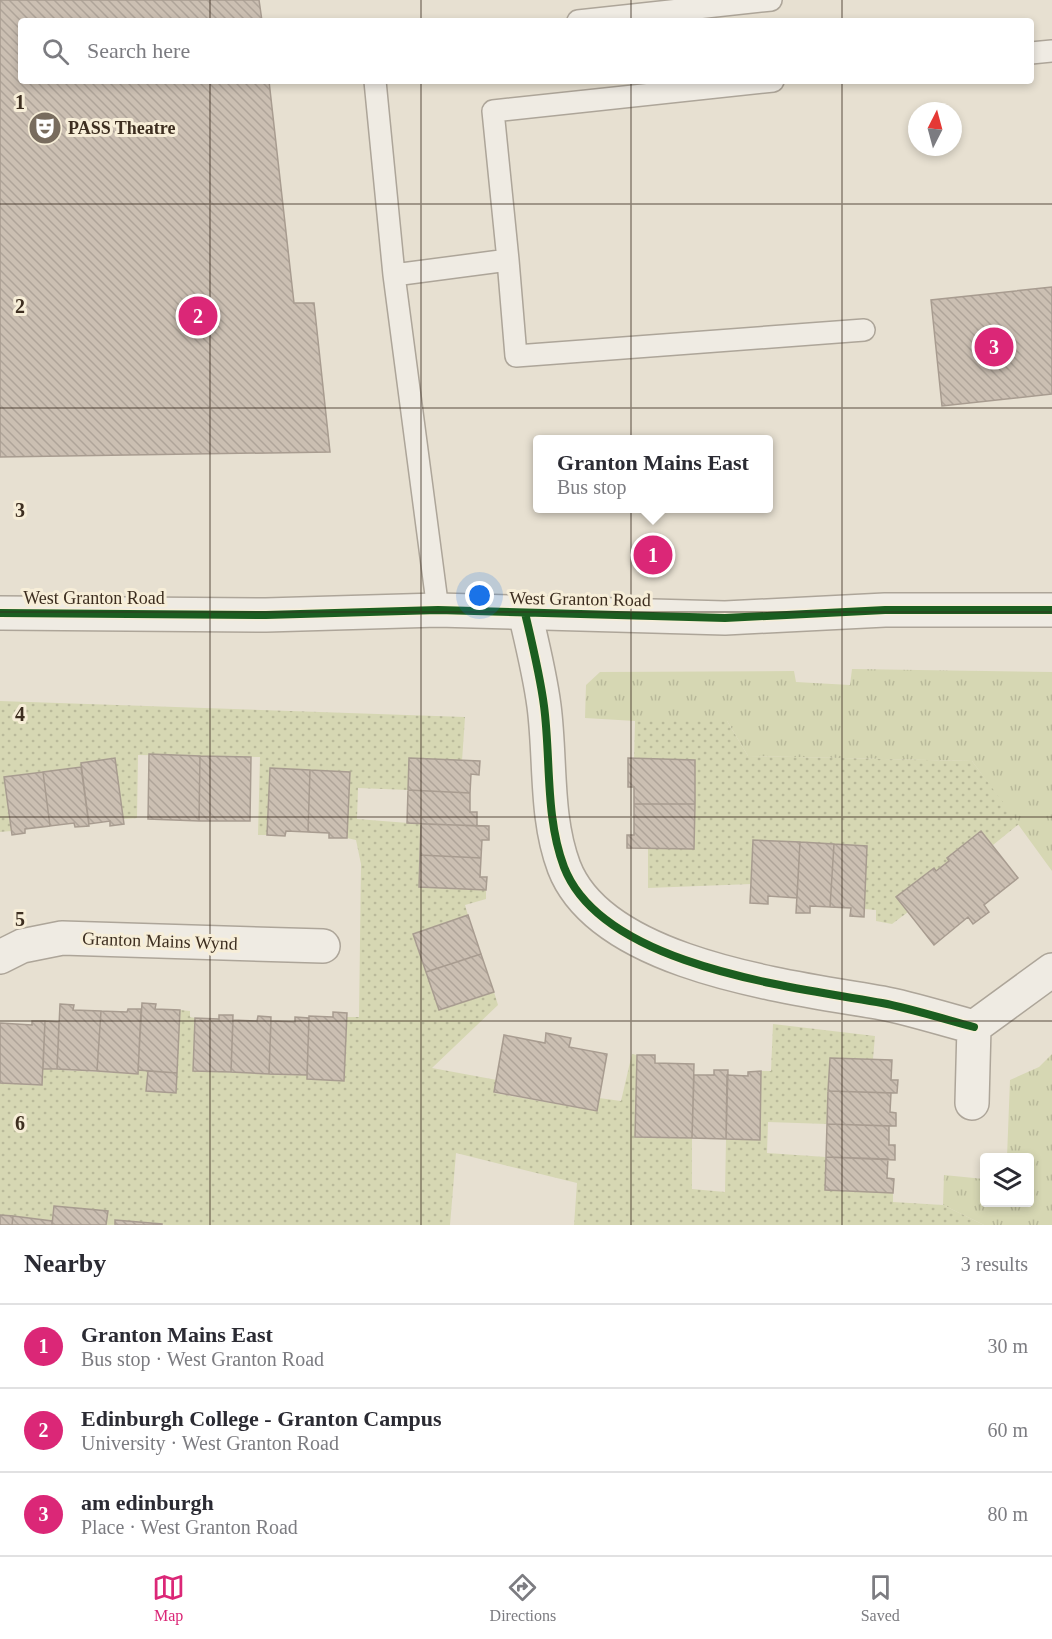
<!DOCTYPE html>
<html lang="en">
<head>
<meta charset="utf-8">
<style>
	:root { --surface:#fff; --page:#f2f2f3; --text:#2b2b33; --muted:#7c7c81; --line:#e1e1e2; --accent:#db2777 }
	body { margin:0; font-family:Georgia,serif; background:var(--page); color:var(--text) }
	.controls { position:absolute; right:18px; bottom:18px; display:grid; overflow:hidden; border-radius:6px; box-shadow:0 3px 9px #0003 }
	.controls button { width:54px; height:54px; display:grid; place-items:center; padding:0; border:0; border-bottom:2px solid var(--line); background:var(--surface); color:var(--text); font:30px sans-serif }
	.compass { position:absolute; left:908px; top:102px; width:54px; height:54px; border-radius:50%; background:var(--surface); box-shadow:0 3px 9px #0003; rotate:6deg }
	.you { position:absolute; left:480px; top:596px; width:21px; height:21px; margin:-15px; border:4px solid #fff; border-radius:50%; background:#1a73e8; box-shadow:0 0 0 9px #1a73e833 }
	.badge { display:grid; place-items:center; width:39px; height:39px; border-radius:50%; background:var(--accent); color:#fff; font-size:20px; font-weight:700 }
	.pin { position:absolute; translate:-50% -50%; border:3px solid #fff; box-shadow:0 2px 6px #0006 }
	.popup { position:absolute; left:533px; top:435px; width:240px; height:78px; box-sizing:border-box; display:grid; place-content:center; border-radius:6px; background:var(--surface); filter:drop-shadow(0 2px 4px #0005); font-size:20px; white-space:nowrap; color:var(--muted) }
	.popup b { font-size:22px; color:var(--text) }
	.popup::after { content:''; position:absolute; left:50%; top:100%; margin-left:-12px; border:12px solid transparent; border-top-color:var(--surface) }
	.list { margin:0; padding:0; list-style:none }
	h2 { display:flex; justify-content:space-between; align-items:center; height:78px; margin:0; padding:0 24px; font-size:26px }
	h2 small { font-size:20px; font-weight:400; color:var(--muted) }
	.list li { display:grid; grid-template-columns:39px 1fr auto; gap:18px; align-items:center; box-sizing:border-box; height:84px; padding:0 24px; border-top:2px solid var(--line) }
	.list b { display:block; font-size:22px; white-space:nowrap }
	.list p { margin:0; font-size:20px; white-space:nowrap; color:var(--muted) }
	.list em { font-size:20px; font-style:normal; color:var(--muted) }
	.icon { flex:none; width:33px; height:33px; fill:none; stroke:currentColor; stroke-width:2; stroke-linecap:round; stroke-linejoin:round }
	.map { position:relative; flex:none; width:1052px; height:1225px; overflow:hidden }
	.search { position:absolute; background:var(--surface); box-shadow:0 3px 9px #0003; left:18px; right:18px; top:18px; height:66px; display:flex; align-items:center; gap:15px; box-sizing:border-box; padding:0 21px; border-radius:6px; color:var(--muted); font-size:22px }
	.sheet { height:330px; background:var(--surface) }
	nav { display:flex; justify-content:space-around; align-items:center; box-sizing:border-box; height:84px; border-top:2px solid var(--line); background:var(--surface); font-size:16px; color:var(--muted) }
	nav a { display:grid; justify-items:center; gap:3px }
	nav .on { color:var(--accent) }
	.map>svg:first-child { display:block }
</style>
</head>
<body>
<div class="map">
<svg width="1052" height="1225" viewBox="0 0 1052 1225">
	<defs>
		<pattern id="grass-tufts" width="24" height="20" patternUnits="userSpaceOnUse" patternTransform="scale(1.5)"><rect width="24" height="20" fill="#d6d7b3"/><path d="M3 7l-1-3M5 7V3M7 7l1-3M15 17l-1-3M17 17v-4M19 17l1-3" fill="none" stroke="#b9b99a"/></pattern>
		<pattern id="garden-dots" width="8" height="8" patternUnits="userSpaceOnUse" patternTransform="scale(1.5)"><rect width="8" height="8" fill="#d6d7b3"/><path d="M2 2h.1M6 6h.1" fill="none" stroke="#b9b99a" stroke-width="1.8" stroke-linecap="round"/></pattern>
		<pattern id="building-back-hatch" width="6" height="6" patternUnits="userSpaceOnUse" patternTransform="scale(1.5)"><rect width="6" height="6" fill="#cbbfb2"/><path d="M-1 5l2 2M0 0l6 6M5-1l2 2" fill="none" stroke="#afa499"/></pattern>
	</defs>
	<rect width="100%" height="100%" fill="#e7e0d1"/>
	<path fill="url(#grass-tufts)" d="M 852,669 L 1052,672 L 1052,871 L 972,761 L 748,756 L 727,721 L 635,721 L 585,718 L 586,685 L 600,672 L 794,671 L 796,682 L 850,685 Z
		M 1052,1054 L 1052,1225 L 984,1225 L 943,1205 L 944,1175 L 984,1179 L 984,1202 L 1030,1202 L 1030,1158 L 1007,1157 L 1010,1080 L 1039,1067 Z"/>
	<path fill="url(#garden-dots)" d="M 0,701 L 465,717 L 462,761 L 408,790 L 358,788 L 357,819 L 421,824 L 419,887 L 486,890 L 486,899 L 465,905 L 468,915 L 413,934 L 439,1010 L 494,992 L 498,1005 L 432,1068 L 497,1080 L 494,1093 L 597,1111 L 599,1098 L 621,1101 L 632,1054 L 637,1055 L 635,1137 L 692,1138 L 692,1189 L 725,1192 L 726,1139 L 760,1140 L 761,1071 L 771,1071 L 773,1024 L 875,1036 L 873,1059 L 830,1058 L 827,1124 L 768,1122 L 767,1153 L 826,1157 L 825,1190 L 893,1193 L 893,1202 L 943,1205 L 984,1225 L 574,1225 L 577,1183 L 456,1153 L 450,1225 L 167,1225 L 116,1220 L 115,1225 L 106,1225 L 107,1211 L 55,1206 L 52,1221 L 0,1215 L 0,1083 L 41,1085 L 43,1069 L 137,1074 L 138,1070 L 148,1071 L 147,1091 L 176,1093 L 180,1010 L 190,1011 L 190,1017 L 195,1018 L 193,1071 L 307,1075 L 307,1079 L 344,1080 L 347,1017 L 359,1017 L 361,864 L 356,840 L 347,838 L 350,772 L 270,769 L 267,835 L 258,835 L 260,757 L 138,755 L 137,818 L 123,819 L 115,758 L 81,763 L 81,767 L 5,777 L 11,831 L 0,832 Z
		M 635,721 L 727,721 L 748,756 L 972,761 L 1019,824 L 993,845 L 981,831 L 947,857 L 949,861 L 936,871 L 934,868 L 897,897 L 908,912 L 892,924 L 876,921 L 876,910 L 864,909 L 867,846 L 754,840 L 751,884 L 648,888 L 648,848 L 694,849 L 695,760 L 634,759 Z"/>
	<path fill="url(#building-back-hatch)" stroke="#a89c90" stroke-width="1.5" d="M 0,0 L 259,0 L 262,21 L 21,21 L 21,81 L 269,81 L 294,303 L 314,303 L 330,452 L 0,457 Z
		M 1052,287 L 1052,394 L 942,406 L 931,300 Z
		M 149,754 L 200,756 L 199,821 L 148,819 Z
		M 200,756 L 251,757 L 250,821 L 199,821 Z
		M 115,758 L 124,824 L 110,826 L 110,821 L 89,824 L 81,763 Z
		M 409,758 L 480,761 L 479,775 L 471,774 L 470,793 L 408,790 Z
		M 628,758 L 695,760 L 695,804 L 634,804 L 634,787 L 628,787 Z
		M 81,767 L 89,826 L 75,827 L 74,823 L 50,826 L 43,772 Z
		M 270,768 L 310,770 L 308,832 L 286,831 L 285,836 L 267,835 Z
		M 310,770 L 350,772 L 347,838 L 329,838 L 329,833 L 308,832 Z
		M 43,772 L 50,826 L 25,829 L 25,833 L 12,835 L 4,777 Z
		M 408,790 L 470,793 L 470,812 L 477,812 L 477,826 L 407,823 Z
		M 634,804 L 695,804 L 694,849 L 627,848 L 627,835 L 634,835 Z
		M 421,824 L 489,826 L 489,840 L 482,840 L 481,858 L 420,855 Z
		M 981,831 L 1018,878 L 984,905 L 989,912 L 973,924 L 968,917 L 934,945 L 896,897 L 934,868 L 936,871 L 949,861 L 947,858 Z
		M 753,840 L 800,842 L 797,898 L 768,896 L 768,904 L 750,903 Z
		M 800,842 L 834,844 L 830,907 L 810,906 L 810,913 L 796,913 Z
		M 834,844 L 867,846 L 864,917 L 850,916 L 851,908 L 830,907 Z
		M 420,855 L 481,858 L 480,877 L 487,877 L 486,890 L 419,887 Z
		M 468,915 L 481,954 L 426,972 L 413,934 Z
		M 481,954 L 494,992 L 439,1010 L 426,972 Z
		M 142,1003 L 156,1004 L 155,1009 L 180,1010 L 177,1073 L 138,1070 Z
		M 60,1004 L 74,1005 L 73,1010 L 101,1011 L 97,1071 L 57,1069 Z
		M 128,1009 L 141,1009 L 138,1074 L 97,1071 L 101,1011 L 127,1012 Z
		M 333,1012 L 347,1013 L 344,1081 L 307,1079 L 309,1016 L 333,1017 Z
		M 219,1015 L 233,1015 L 231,1072 L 193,1071 L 195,1018 L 219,1019 Z
		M 258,1016 L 271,1017 L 269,1074 L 231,1072 L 233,1020 L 257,1021 Z
		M 295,1017 L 309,1018 L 307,1075 L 269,1074 L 271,1021 L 295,1022 Z
		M 32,1021 L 45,1021 L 42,1085 L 0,1083 L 0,1023 L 32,1025 Z
		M 45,1021 L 59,1022 L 57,1069 L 43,1069 Z
		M 546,1033 L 571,1038 L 569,1047 L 607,1054 L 597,1111 L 494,1092 L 504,1035 L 545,1043 Z
		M 637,1055 L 655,1055 L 655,1063 L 694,1064 L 692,1138 L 635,1137 Z
		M 830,1058 L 892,1060 L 891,1080 L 898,1080 L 897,1093 L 828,1091 Z
		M 714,1070 L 728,1070 L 726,1139 L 692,1138 L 694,1075 L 714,1075 Z
		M 148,1071 L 177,1073 L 176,1093 L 146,1091 Z
		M 761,1071 L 760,1140 L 726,1139 L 727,1075 L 748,1076 L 748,1072 Z
		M 828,1091 L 891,1093 L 890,1112 L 896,1113 L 896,1126 L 827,1124 Z
		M 827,1124 L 889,1126 L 889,1145 L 895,1145 L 895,1160 L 826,1157 Z
		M 826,1157 L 888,1159 L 887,1178 L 894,1179 L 893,1193 L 825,1190 Z
		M 54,1206 L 108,1211 L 106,1225 L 52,1225 Z
		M 0,1215 L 13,1216 L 12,1225 L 0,1225 Z
		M 13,1216 L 52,1221 L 52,1225 L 12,1225 Z
		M 115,1220 L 162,1224 L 162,1225 L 115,1225 Z"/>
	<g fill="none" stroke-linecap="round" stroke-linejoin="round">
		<g stroke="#ada599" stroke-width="24">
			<path id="service" d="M 578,21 L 771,0
				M 1031,53 L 1052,51
				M 375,81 L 394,275 L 438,610
				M 508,260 L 493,111 L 773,81
				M 394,275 L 508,260 L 516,356 L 864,330"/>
		</g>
		<g stroke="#ada599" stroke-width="36">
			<path id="minor" d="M 525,613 C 532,643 540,675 544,706 C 551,759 545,817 564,867 C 602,966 792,987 882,1003 C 913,1009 943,1019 974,1027
				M 0,957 L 22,946 L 62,938 L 323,946
				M 972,1103 L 974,1027 L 1052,970"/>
		</g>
		<g stroke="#ada599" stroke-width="36">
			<path id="tertiary" d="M 0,613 L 266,615 L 438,610 L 725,618 L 885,610 L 1052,610"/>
		</g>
		<use href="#service" stroke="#efebe3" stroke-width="21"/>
		<use href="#minor" stroke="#efebe3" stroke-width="33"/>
		<use href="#tertiary" stroke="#efebe3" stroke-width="33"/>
		<g stroke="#f7eed8" stroke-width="11">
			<path id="cycleway" d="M 0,613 L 266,615 L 438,610 L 725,618 L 885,610 L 1052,610
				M 525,613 C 532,643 540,675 544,706 C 551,759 545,817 564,867 C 602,966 792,987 882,1003 C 913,1009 943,1019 974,1027"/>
		</g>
		<use href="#cycleway" stroke="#1b5e20" stroke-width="8"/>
	</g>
	<path fill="none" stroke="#3d2e20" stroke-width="1.5" stroke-opacity="0.55" d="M 210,0 L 210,21M 421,0 L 421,21M 631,0 L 631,21M 842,0 L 842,21M 210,81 L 210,1225M 421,81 L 421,1225M 631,81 L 631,1225M 842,81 L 842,1225M 0,204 L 1052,204M 0,408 L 1052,408M 0,612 L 1052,612M 0,817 L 1052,817M 0,1021 L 1052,1021"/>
	<defs>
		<g id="theatre-disc" transform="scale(1.725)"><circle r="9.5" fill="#786c5e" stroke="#f7eed8"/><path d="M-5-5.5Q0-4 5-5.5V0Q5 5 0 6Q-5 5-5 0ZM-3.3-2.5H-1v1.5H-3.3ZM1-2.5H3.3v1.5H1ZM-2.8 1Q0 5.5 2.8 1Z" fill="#fff"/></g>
	</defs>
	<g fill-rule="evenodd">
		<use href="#theatre-disc" x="45" y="128"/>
	</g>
	<g text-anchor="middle" stroke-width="6" stroke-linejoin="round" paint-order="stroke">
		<g font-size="18" font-weight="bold" fill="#3d2e20" stroke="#f7eed8" text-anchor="start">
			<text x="68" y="134">PASS Theatre</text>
		</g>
		<g font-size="18" fill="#3d2e20" stroke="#f7eed8">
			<text x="94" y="604">West Granton Road</text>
			<text transform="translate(580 599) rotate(1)" y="6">West Granton Road</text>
			<text transform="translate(160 941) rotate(2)" y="6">Granton Mains Wynd</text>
		</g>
	</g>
	<g font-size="20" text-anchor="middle" font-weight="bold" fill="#3d2e20" stroke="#f7eed8" stroke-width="6" stroke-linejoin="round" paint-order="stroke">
		<text x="20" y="109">1</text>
		<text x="20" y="313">2</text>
		<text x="20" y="517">3</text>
		<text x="20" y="721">4</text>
		<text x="20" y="926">5</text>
		<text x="20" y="1130">6</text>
	</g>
</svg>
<div class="controls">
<button><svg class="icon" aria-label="layers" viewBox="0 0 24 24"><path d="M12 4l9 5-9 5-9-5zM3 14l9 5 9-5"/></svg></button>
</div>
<svg class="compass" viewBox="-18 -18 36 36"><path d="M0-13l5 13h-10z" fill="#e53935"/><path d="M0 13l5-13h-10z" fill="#7c7c81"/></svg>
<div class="you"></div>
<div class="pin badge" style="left:653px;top:555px">1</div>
<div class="popup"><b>Granton Mains East</b>Bus stop</div>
<div class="pin badge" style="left:198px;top:316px">2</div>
<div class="pin badge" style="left:994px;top:347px">3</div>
<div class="search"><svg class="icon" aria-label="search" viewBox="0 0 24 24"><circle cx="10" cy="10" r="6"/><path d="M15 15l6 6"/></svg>Search here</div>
</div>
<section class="sheet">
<h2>Nearby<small>3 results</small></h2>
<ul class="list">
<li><span class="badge">1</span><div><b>Granton Mains East</b><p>Bus stop · West Granton Road</p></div><em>30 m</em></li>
<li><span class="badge">2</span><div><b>Edinburgh College - Granton Campus</b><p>University · West Granton Road</p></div><em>60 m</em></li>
<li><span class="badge">3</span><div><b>am edinburgh</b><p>Place · West Granton Road</p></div><em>80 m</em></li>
</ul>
</section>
<nav>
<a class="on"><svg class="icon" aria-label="map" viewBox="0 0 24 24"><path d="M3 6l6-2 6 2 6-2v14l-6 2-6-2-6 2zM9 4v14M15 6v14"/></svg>Map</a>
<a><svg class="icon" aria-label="directions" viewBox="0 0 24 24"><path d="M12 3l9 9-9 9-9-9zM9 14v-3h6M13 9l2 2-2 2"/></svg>Directions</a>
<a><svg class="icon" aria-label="saved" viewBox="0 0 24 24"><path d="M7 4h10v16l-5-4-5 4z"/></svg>Saved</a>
</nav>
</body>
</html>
